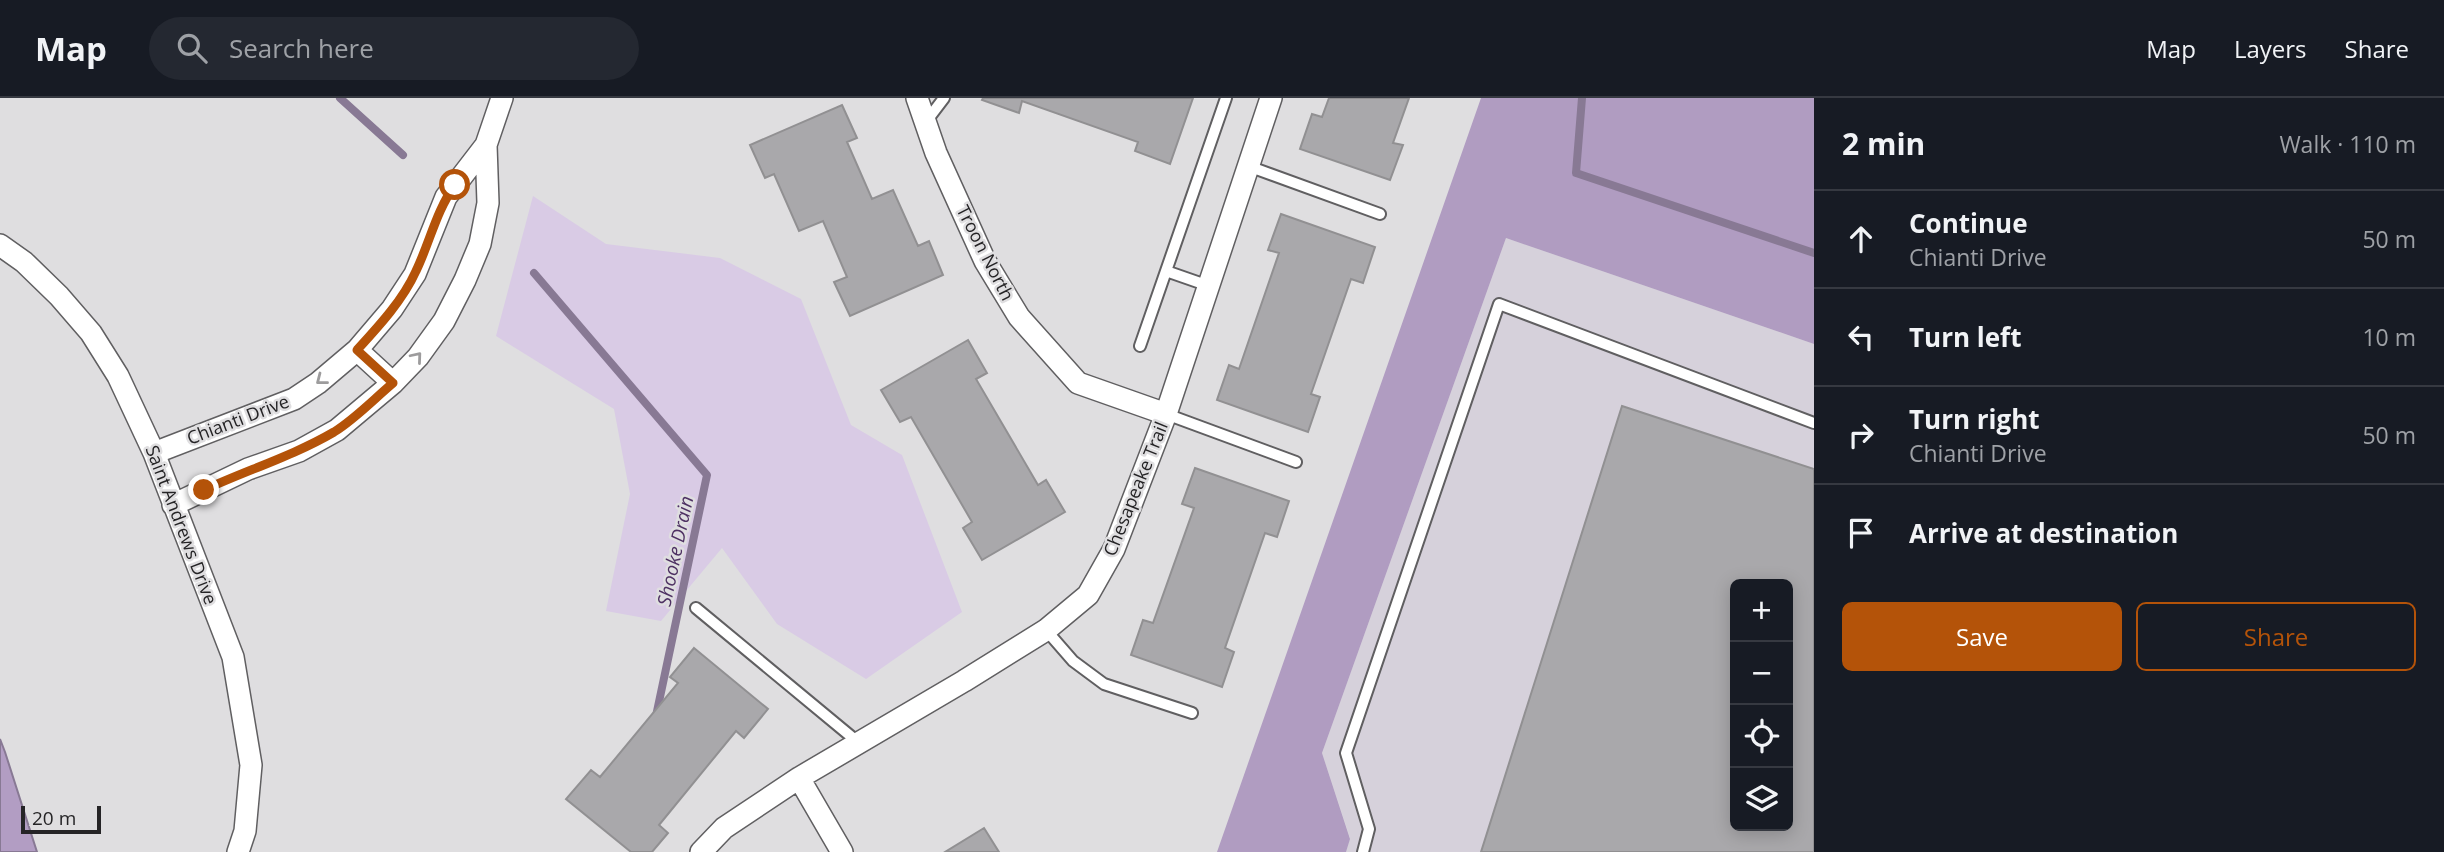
<!DOCTYPE html>
<html lang="en">
<head>
<meta charset="utf-8">
<style>
	:root { --surface:#171b24; --page:#242831; --text:#f1f3f6; --muted:#9ea1a6; --line:#363941; --accent:#b45309 }
	body { margin:0; font-family:"Open Sans",sans-serif; background:var(--page); color:var(--text) }
	.controls { position:absolute; right:21px; bottom:21px; display:grid; overflow:hidden; border-radius:10px; box-shadow:0 4px 18px #0003 }
	.controls button { width:63px; height:63px; display:grid; place-items:center; padding:0; border:0; border-bottom:2px solid var(--line); background:var(--surface); color:var(--text); font:35px sans-serif }
	.scale { position:absolute; left:21px; bottom:18px; width:80px; box-sizing:border-box; padding-left:7px; border:4px solid #252426; border-top:0; font-size:19px; line-height:24px; white-space:nowrap; color:#252426; -webkit-text-stroke:5px #dfdee0; paint-order:stroke }
	.stop { position:absolute; width:21px; height:21px; margin:-16px; border:5px solid #b45309; border-radius:50%; background:#fff }
	.stop.end { background:#b45309; border-color:#fff; box-shadow:0 2px 7px #0008 }
	.list { margin:0; padding:0; list-style:none }
	h2 { display:flex; justify-content:space-between; align-items:center; height:91px; margin:0; padding:0 28px; font-size:30px }
	h2 small { font-size:23px; font-weight:400; color:var(--muted) }
	.list li { display:grid; grid-template-columns:46px 1fr auto; gap:21px; align-items:center; box-sizing:border-box; height:98px; padding:0 28px; border-top:2px solid var(--line) }
	.list b { display:block; font-size:26px; white-space:nowrap }
	.list p { margin:0; font-size:23px; white-space:nowrap; color:var(--muted) }
	.list em { font-size:23px; font-style:normal; color:var(--muted) }
	.actions { display:flex; gap:14px; padding:21px 28px }
	.actions a { flex:1; padding:16px 0; border:2px solid var(--accent); border-radius:10px; text-align:center; font-size:24px; color:var(--accent) }
	.actions .main { background:var(--accent); color:#fff }
	.icon { flex:none; width:38px; height:38px; fill:none; stroke:currentColor; stroke-width:2; stroke-linecap:round; stroke-linejoin:round }
	.map { position:relative; flex:none; width:1814px; height:754px; overflow:hidden }
	header { display:flex; align-items:center; gap:42px; box-sizing:border-box; height:98px; padding:0 35px; background:var(--surface); border-bottom:2px solid var(--line) }
	header strong { font-size:33px }
	nav { display:flex; gap:38px; margin-inline-start:auto; font-size:24px }
	.search { width:490px; height:63px; background:var(--page); display:flex; align-items:center; gap:18px; box-sizing:border-box; padding:0 24px; border-radius:38px; color:var(--muted); font-size:26px }
	main { display:flex }
	aside { flex:1; background:var(--surface) }
	.map>svg:first-child { display:block }
</style>
</head>
<body>
<header>
<strong>Map</strong>
<div class="search"><svg class="icon" aria-label="search" viewBox="0 0 24 24"><circle cx="10" cy="10" r="6"/><path d="M15 15l6 6"/></svg>Search here</div>
<nav><a>Map</a><a>Layers</a><a>Share</a></nav>
</header>
<main>
<div class="map">
<svg width="1814" height="754" viewBox="0 0 1814 754">
	<rect width="100%" height="100%" fill="#dfdee0"/>
	<path fill="#d6d1db" fill-rule="evenodd" d="M 1506,140 L 1814,246 L 1814,754 L 1346,754 L 1350,740 L 1322,655 ZM 1735,486 L 1788,486 L 1788,728 L 1735,728 Z"/>
	<path fill="#d9cbe5" d="M 533,98 L 606,146 L 720,160 L 801,201 L 851,327 L 902,357 L 962,514 L 866,581 L 777,526 L 722,450 L 661,523 L 606,513 L 630,396 L 614,311 L 496,238 Z"/>
	<path fill="#b09cc1" d="M 1481,0 L 1814,0 L 1814,246 L 1506,140 L 1322,655 L 1350,741 L 1346,754 L 1217,754 Z"/>
	<path fill="#b29dc3" stroke="#887994" stroke-width="2" d="M 0,641 L 5,654 L 37,754 L 0,754 Z"/>
	<g fill="none" stroke-linecap="round" stroke-linejoin="round">
		<path stroke="#887994" stroke-width="8" d="M 340,0 L 403,57
			M 1582,0 L 1576,75 L 1814,155
			M 534,175 L 707,377 L 656,618"/>
	</g>
	<path fill="#a9a8ab" stroke="#919092" stroke-width="2" fill-rule="evenodd" d="M 983,0 L 1193,0 L 1170,66 L 1135,53 L 1138,44 L 1022,3 L 1019,15 L 982,2 Z
		M 1329,0 L 1409,0 L 1393,45 L 1403,47 L 1390,82 L 1300,51 L 1312,16 L 1322,19 Z
		M 842,7 L 857,40 L 847,44 L 872,101 L 893,92 L 918,148 L 929,143 L 943,177 L 850,218 L 834,184 L 847,179 L 823,123 L 799,133 L 774,76 L 765,80 L 750,47 Z
		M 1281,116 L 1375,149 L 1363,185 L 1351,181 L 1311,296 L 1320,299 L 1308,334 L 1217,302 L 1229,267 L 1239,271 L 1279,155 L 1268,152 Z
		M 968,242 L 987,275 L 976,281 L 1038,387 L 1046,382 L 1065,414 L 982,462 L 963,430 L 972,424 L 911,319 L 900,324 L 881,292 Z
		M 1622,308 L 1814,371 L 1814,754 L 1481,754 ZM 1735,486 L 1788,486 L 1788,728 L 1735,728 Z
		M 1195,370 L 1289,403 L 1277,439 L 1265,435 L 1225,550 L 1234,554 L 1222,589 L 1131,557 L 1143,522 L 1153,525 L 1194,410 L 1182,406 Z
		M 694,550 L 768,611 L 744,640 L 736,633 L 659,727 L 668,735 L 652,754 L 631,754 L 566,701 L 591,672 L 600,679 L 678,585 L 670,579 Z
		M 984,730 L 999,754 L 945,754 Z"/>
	<g fill="none" stroke-linecap="round" stroke-linejoin="round">
		<g stroke="#605f61" stroke-width="14">
			<path id="service" d="M 925,25 L 944,0
				M 1248,68 L 1380,116
				M 1166,173 L 1209,188
				M 1140,248 L 1226,0
				M 1166,316 L 1296,364
				M 696,510 L 859,645
				M 1046,532 L 1073,563 L 1104,586 L 1192,615
				M 1363,754 L 1369,731 L 1346,655 L 1499,206 L 1814,325"/>
		</g>
		<g stroke="#605f61" stroke-width="24">
			<path id="minor" d="M 917,0 L 936,55 L 985,163 L 1019,219 L 1078,285 L 1166,316
				M 486,47 L 502,0
				M 0,147 L 24,164 L 59,198 L 91,235 L 118,278 L 154,355 L 233,559 L 251,667 L 245,733 L 238,754
				M 357,252 L 393,285
				M 154,355 L 294,301 L 318,285 L 357,252 L 392,211 L 415,176 L 446,99 L 486,47 L 488,105 L 480,146 L 465,182 L 444,223 L 418,259 L 393,285 L 337,332 L 299,353 L 248,371 L 173,407
				M 799,680 L 842,754
				M 701,754 L 724,730 L 799,680 L 964,583 L 1046,532 L 1088,497 L 1114,451 L 1166,316 L 1271,0"/>
		</g>
		<use href="#service" stroke="#fff" stroke-width="10"/>
		<use href="#minor" stroke="#fff" stroke-width="21"/>
	</g>
	<defs><path id="oneway-chevron" d="M-2-3.5L2.5 0L-2 3.5" fill="none" stroke-width="1.6" stroke-linecap="round" stroke-linejoin="round" transform="scale(1.75)"/></defs>
	<g stroke="#9d9c9d">
		<use href="#oneway-chevron" transform="translate(417 259) rotate(-50)"/>
		<use href="#oneway-chevron" transform="translate(321 282) rotate(142)"/>
	</g>
	<g fill="none" stroke-linecap="round" stroke-linejoin="round">
		<path stroke="#b45309" stroke-width="9" d="M 204,392 C 247,372 293,358 334,334 C 355,321 374,301 393,285 L 357,252 C 379,228 403,202 416,173 C 430,144 436,113 455,87"/>
	</g>
	<g text-anchor="middle" stroke-width="5" stroke-linejoin="round" paint-order="stroke">
		<g font-size="18" fill="#252426" stroke="#dfdee0">
			<text transform="translate(985 155) rotate(63)" y="6">Troon North</text>
			<text transform="translate(238 322) rotate(-21)" y="6">Chianti Drive</text>
			<text transform="translate(1136 391) rotate(-68)" y="6">Chesapeake Trail</text>
			<text transform="translate(181 427) rotate(69)" y="6">Saint Andrews Drive</text>
		</g>
		<g font-size="19" font-style="italic" fill="#4e3163" stroke="#dfdee0">
			<text transform="translate(675 453) rotate(-78)" y="7">Shooke Drain</text>
		</g>
	</g>
</svg>
<div class="controls">
<button>+</button>
<button>−</button>
<button><svg class="icon" aria-label="locate" viewBox="0 0 24 24"><circle cx="12" cy="12" r="6"/><path d="M12 2v4M12 18v4M2 12h4M18 12h4"/></svg></button>
<button><svg class="icon" aria-label="layers" viewBox="0 0 24 24"><path d="M12 4l9 5-9 5-9-5zM3 14l9 5 9-5"/></svg></button>
</div>
<div class="scale">20 m</div>
<div class="stop" style="left:455px;top:87px"></div>
<div class="stop end" style="left:204px;top:392px"></div>
</div>
<aside>
<h2>2 min<small>Walk · 110 m</small></h2>
<ul class="list">
<li><svg class="icon" aria-label="ahead" viewBox="0 0 24 24"><path d="M12 20V5M6 11l6-6 6 6"/></svg><div><b>Continue</b><p>Chianti Drive</p></div><em>50 m</em></li>
<li><svg class="icon" aria-label="left" viewBox="0 0 24 24"><path d="M17 20v-9H6M10 6l-5 5 5 5"/></svg><div><b>Turn left</b></div><em>10 m</em></li>
<li><svg class="icon" aria-label="right" viewBox="0 0 24 24"><path d="M7 20v-9h11M14 6l5 5-5 5"/></svg><div><b>Turn right</b><p>Chianti Drive</p></div><em>50 m</em></li>
<li><svg class="icon" aria-label="arrive" viewBox="0 0 24 24"><path d="M6 21V4h12l-3 4 3 4H6"/></svg><div><b>Arrive at destination</b></div></li>
</ul>
<div class="actions"><a class="main">Save</a><a>Share</a></div>
</aside>
</main>
</body>
</html>
